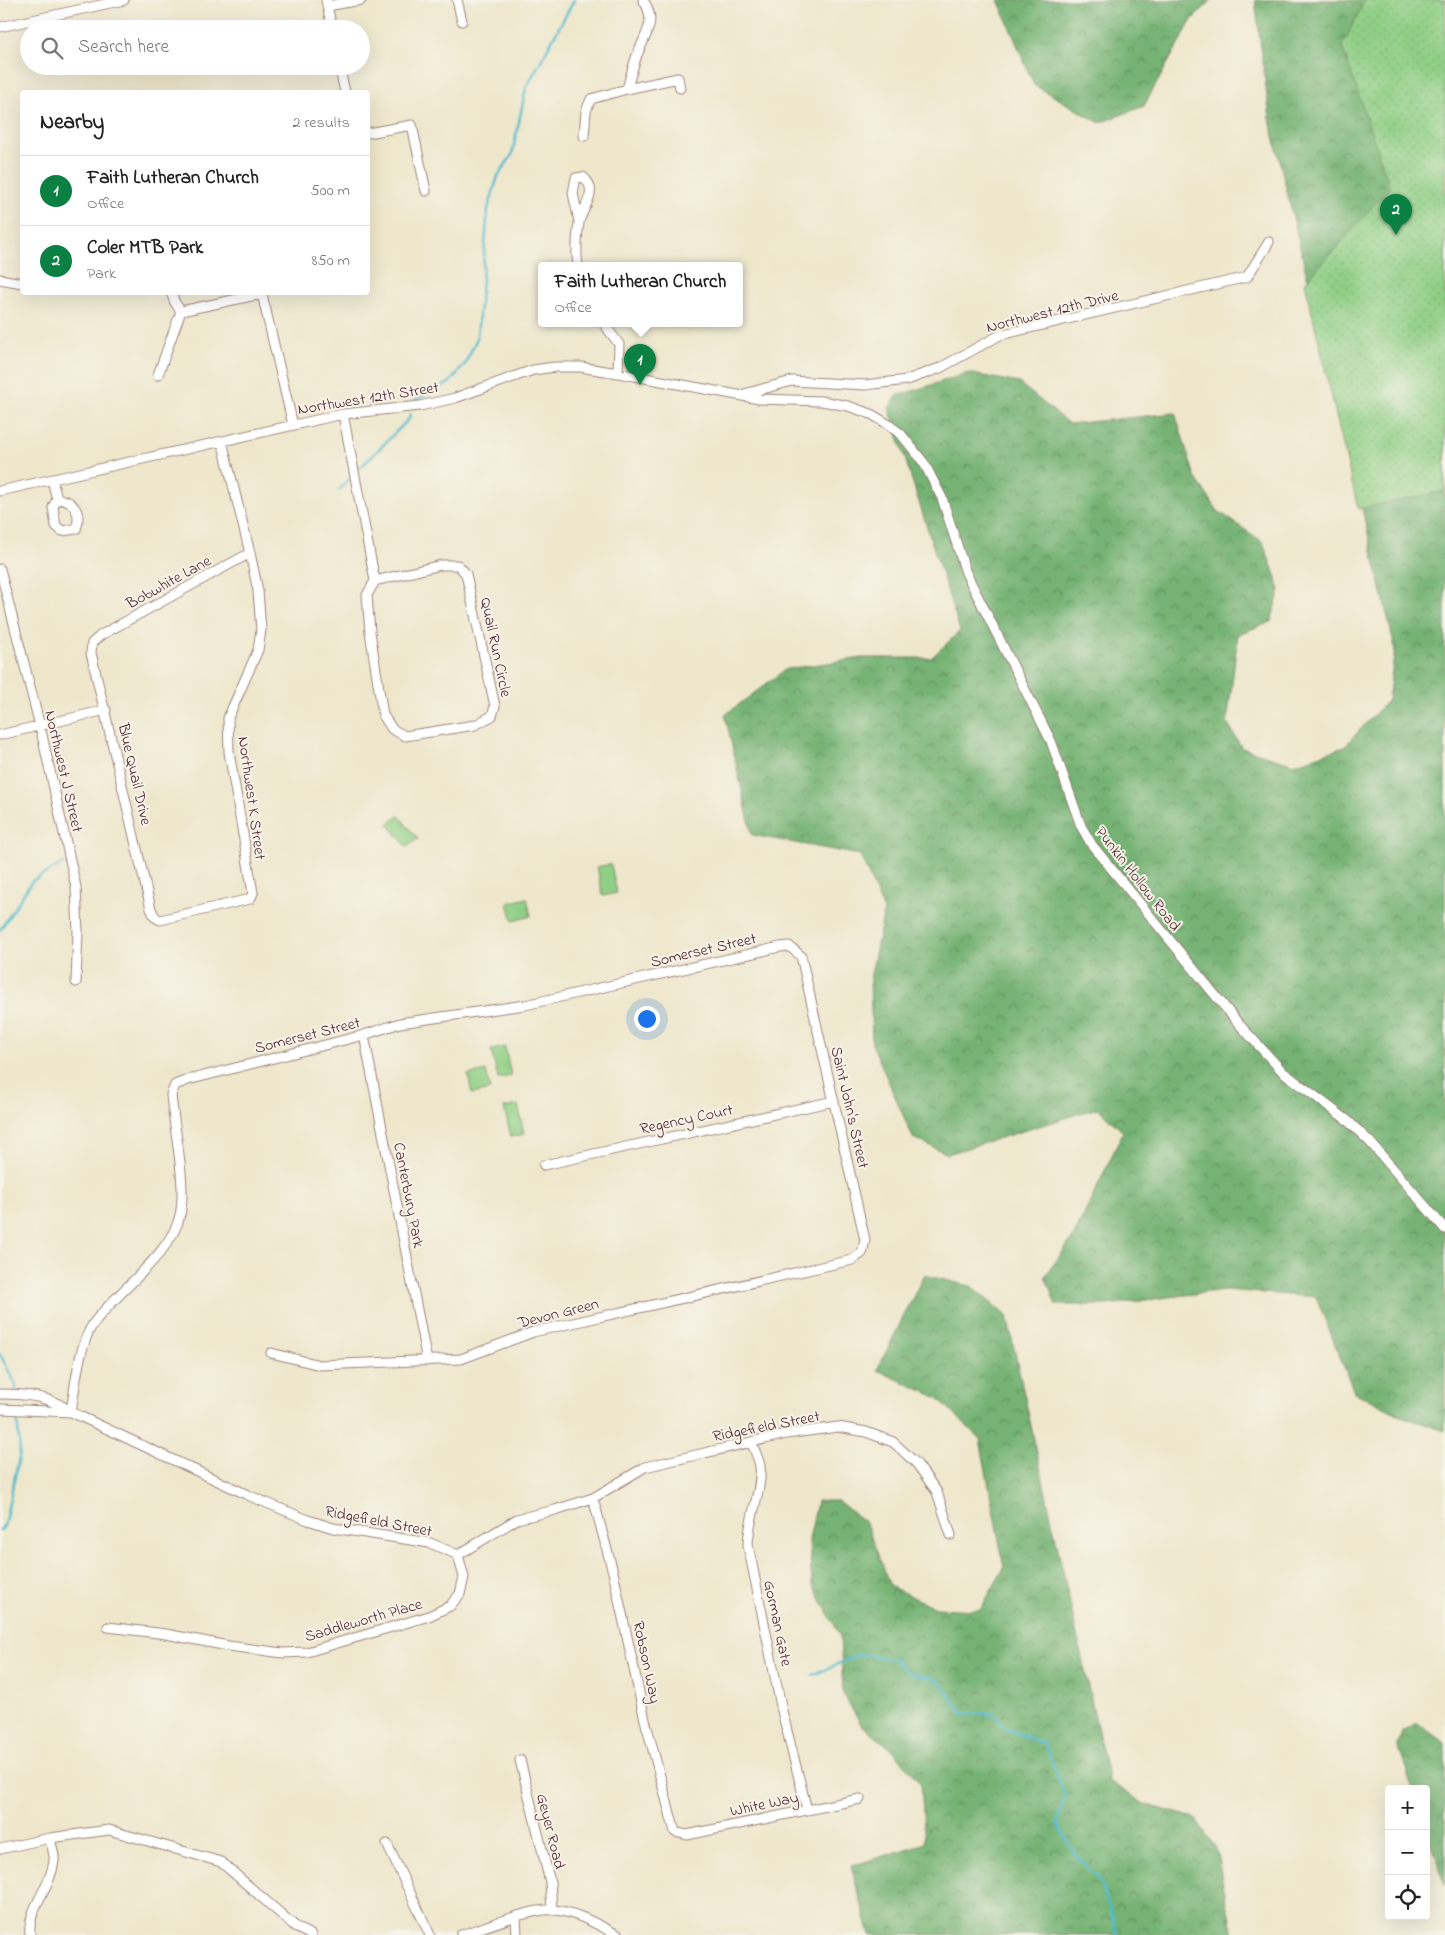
<!DOCTYPE html>
<html lang="en">
<head>
<meta charset="utf-8">
<style>
	:root { --surface:#fff; --page:#f2f2f2; --text:#222; --muted:#767676; --line:#e0e0e0; --accent:#0b8043 }
	body { margin:0; font-family:"Indie Flower",sans-serif; background:var(--page); color:var(--text) }
	.controls { position:absolute; right:15px; bottom:15px; display:grid; overflow:hidden; border-radius:5px; box-shadow:0 5px 20px #0002 }
	.controls button { width:45px; height:45px; display:grid; place-items:center; padding:0; border:0; border-bottom:1px solid var(--line); background:var(--surface); color:var(--text); font:25px sans-serif }
	.you { position:absolute; left:646px; top:1018px; width:18px; height:18px; margin:-12px; border:4px solid #fff; border-radius:50%; background:#1a73e8; box-shadow:0 0 0 8px #1a73e833 }
	.badge { display:grid; place-items:center; width:32px; height:32px; border-radius:50%; background:var(--accent); color:#fff; font-size:16px; font-weight:700 }
	.pin { position:absolute; translate:-50% -41px; filter:drop-shadow(0 1px 2px #0008) }
	.pin::after { content:''; position:absolute; top:26px; width:18px; height:15px; background:inherit; clip-path:polygon(0 0,100% 0,50% 100%) }
	.popup { position:absolute; left:538px; top:262px; width:205px; height:65px; box-sizing:border-box; display:grid; place-content:center; border-radius:5px; background:var(--surface); filter:drop-shadow(0 1px 4px #0005); font-size:16px; white-space:nowrap; color:var(--muted) }
	.popup b { font-size:19px; color:var(--text) }
	.popup::after { content:''; position:absolute; left:50%; top:100%; margin-left:-10px; border:10px solid transparent; border-top-color:var(--surface) }
	.list { margin:0; padding:0; list-style:none }
	h2 { display:flex; justify-content:space-between; align-items:center; height:65px; margin:0; padding:0 20px; font-size:21px }
	h2 small { font-size:16px; font-weight:400; color:var(--muted) }
	.list li { display:grid; grid-template-columns:32px 1fr auto; gap:15px; align-items:center; box-sizing:border-box; height:70px; padding:0 20px; border-top:1px solid var(--line) }
	.list b { display:block; font-size:19px; white-space:nowrap }
	.list p { margin:0; font-size:16px; white-space:nowrap; color:var(--muted) }
	.list em { font-size:16px; font-style:normal; color:var(--muted) }
	.icon { flex:none; width:28px; height:28px; fill:none; stroke:currentColor; stroke-width:2; stroke-linecap:round; stroke-linejoin:round }
	.map { position:relative; flex:none; width:1445px; height:1935px; overflow:hidden }
	.search { position:absolute; background:var(--surface); box-shadow:0 5px 20px #0002; left:20px; top:20px; width:350px; height:55px; display:flex; align-items:center; gap:12px; box-sizing:border-box; padding:0 18px; border-radius:28px; color:var(--muted); font-size:19px }
	.panel { position:absolute; background:var(--surface); box-shadow:0 5px 20px #0002; left:20px; top:90px; width:350px; height:205px; border-radius:5px }
	.map>svg:first-child { display:block }
</style>
</head>
<body>
<div class="map">
<svg width="1445" height="1935" viewBox="0 0 1445 1935">
	<defs>
		<pattern id="forest-crowns" width="20" height="18" patternUnits="userSpaceOnUse" patternTransform="scale(1.25)"><rect width="20" height="18" fill="#74b273"/><path d="M2 6a3 3 0 1 1 6 0M12 15a3 3 0 1 1 6 0" fill="none" stroke="#61905f"/></pattern>
		<pattern id="park-dots" width="8" height="8" patternUnits="userSpaceOnUse" patternTransform="scale(1.25)"><rect width="8" height="8" fill="#90cf86"/><path d="M2 2h.1M6 6h.1" fill="none" stroke="#7eb174" stroke-width="1.8" stroke-linecap="round"/></pattern>
	</defs>
	<rect width="100%" height="100%" fill="#f7f3e8"/>
	<filter id="ink" filterUnits="userSpaceOnUse"><feTurbulence type="fractalNoise" baseFrequency=".02" numOctaves="2"/><feDisplacementMap in="SourceGraphic" scale="10" xChannelSelector="R" yChannelSelector="G"/><feConvolveMatrix kernelMatrix="1 2 1 2 8 2 1 2 1" color-interpolation-filters="sRGB"/></filter>
	<filter id="wash" filterUnits="userSpaceOnUse"><feTurbulence type="fractalNoise" baseFrequency=".0096" numOctaves="4" result="noise"/><feDisplacementMap in="SourceGraphic" scale="20" xChannelSelector="R" yChannelSelector="G"/><feGaussianBlur stdDeviation="1.12" result="paint"/><feColorMatrix in="noise" values="0 0 0 0 0 0 0 0 0 0 0 0 0 0 0 0 0 1.4 0 .05"/><feComposite in="paint" operator="in"/></filter>
	<g filter="url(#wash)">
		<rect width="100%" height="100%" fill="#eee7cc"/>
		<path fill="url(#forest-crowns)" stroke="#5f684f" d="M 998,0 L 1212,0 L 1192,20 L 1144,106 L 1100,123 L 1034,85 Z
			M 1255,0 L 1445,0 L 1445,1431 L 1404,1417 L 1354,1392 L 1316,1297 L 1225,1290 L 1107,1305 L 1056,1305 L 1045,1276 L 1074,1236 L 1123,1132 L 1098,1108 L 948,1154 L 913,1138 L 872,1044 L 870,979 L 884,911 L 860,855 L 752,835 L 725,715 L 786,669 L 861,658 L 931,658 L 960,631 L 889,408 L 897,396 L 968,373 L 1019,383 L 1069,424 L 1175,413 L 1195,477 L 1218,511 L 1263,542 L 1280,589 L 1271,622 L 1238,634 L 1227,723 L 1242,748 L 1294,764 L 1344,747 L 1388,700 L 1395,648 L 1270,120 Z
			M 924,1275 L 971,1286 L 1007,1316 L 1109,1781 L 1144,1804 L 1195,1818 L 1216,1848 L 1233,1935 L 870,1935 L 851,1866 L 925,1843 L 921,1785 L 894,1751 L 862,1726 L 843,1694 L 840,1635 L 812,1584 L 809,1540 L 817,1501 L 838,1501 L 866,1523 L 890,1586 L 936,1608 L 980,1610 L 1004,1568 L 980,1439 L 938,1398 L 877,1370 Z
			M 1417,1723 L 1445,1743 L 1445,1886 L 1426,1830 L 1426,1789 L 1413,1789 L 1398,1746 L 1402,1731 Z"/>
		<path fill="url(#park-dots)" stroke="#6d7758" d="M 1365,0 L 1445,0 L 1445,491 L 1358,509 L 1305,283 L 1390,187 L 1342,46 Z"/>
		<path fill="#90cf86" stroke="#6d7758" d="M 399,816 L 418,839 L 407,847 L 388,824 Z
			M 611,864 L 617,893 L 603,896 L 597,867 Z
			M 527,898 L 531,916 L 513,921 L 508,903 Z
			M 505,1047 L 511,1076 L 498,1079 L 491,1050 Z
			M 486,1071 L 490,1090 L 472,1094 L 468,1075 Z
			M 518,1105 L 524,1134 L 511,1137 L 504,1108 Z"/>
		<g fill="none" stroke-linecap="round" stroke-linejoin="round">
			<path stroke="#4fbacc" stroke-width="2.5" d="M 414,401 L 449,383 L 465,364 L 477,338 L 488,209 L 498,176 L 512,155 L 526,88 L 574,0
				M 360,468 L 409,419 L 410,414
				M 339,490 L 349,479
				M 0,930 L 32,881 L 64,863
				M 0,1354 L 16,1385 L 16,1391
				M 0,1530 L 4,1526 L 20,1453 L 17,1412
				M 813,1675 L 860,1654 L 896,1660 L 908,1673 L 937,1679 L 963,1713 L 995,1714 L 1004,1728 L 1045,1744 L 1065,1796 L 1057,1823 L 1077,1857 L 1100,1879 L 1118,1935"/>
		</g>
	</g>
	<g filter="url(#ink)">
		<g fill="none" stroke-linecap="round" stroke-linejoin="round">
			<g stroke="#9c837c" stroke-width="11">
				<path id="minor" d="M 326,0 L 332,29
					M 457,0 L 462,21
					M 327,6 L 361,0
					M 0,27 L 124,0
					M 339,66 L 345,92
					M 627,89 L 678,78 L 680,88
					M 368,133 L 412,125 L 426,191
					M 584,136 L 586,111 L 591,99 L 627,89 C 630,78 633,66 637,55 C 645,35 658,21 643,0
					M 578,266 C 576,253 577,237 579,223 C 581,208 601,191 583,177 L 576,178 L 573,193 L 579,221
					M 0,279 L 22,283
					M 171,292 L 175,303 L 181,311 L 262,294 L 293,425
					M 604,324 L 619,344 L 618,373
					M 158,375 L 181,311
					M 744,394 L 792,381 L 865,385 L 907,380 L 940,368 L 1000,335 L 1247,277 L 1269,242
					M 343,414 L 375,581
					M 222,441 L 250,553 L 258,591 L 261,630 L 258,650 L 228,718 L 229,752 L 253,893 L 250,899 L 160,920 L 155,917 L 151,909 L 91,653 L 92,643 L 101,635 L 250,553
					M 52,480 L 57,499 L 53,507 L 56,526 L 62,531 L 76,529 C 82,513 74,500 57,499
					M 0,491 L 343,414 L 420,406 L 455,398 L 533,370 L 555,367 L 580,367 L 618,373 L 759,399 L 822,401 L 848,406 L 871,414 L 886,423 L 901,434 L 924,463 L 942,498 L 966,573 L 1051,741 L 1081,826 L 1092,845 L 1238,1023 L 1283,1072 L 1347,1120 L 1370,1142 L 1445,1229
					M 441,565 L 458,565 L 466,574 L 495,706 L 492,716 L 475,725 L 405,736 L 392,729 L 383,715 L 370,632 L 367,595 L 375,581 Z
					M 0,569 L 40,726 L 76,887 L 78,932 L 76,982
					M 0,735 L 106,710
					M 364,1035 L 427,1361
					M 544,1165 L 834,1101
					M 0,1394 C 26,1394 50,1396 71,1412 L 250,1496 L 308,1520 L 333,1528 L 430,1543 L 458,1555
					M 0,1409 L 71,1412
					M 71,1412 C 75,1387 79,1345 93,1324 C 117,1291 172,1254 180,1215 C 187,1185 174,1128 171,1095 L 175,1085 L 188,1080 L 364,1035 L 400,1023 L 525,1005 L 780,947 L 789,946 L 801,956 L 865,1240 L 862,1253 L 852,1260 L 533,1332 L 461,1359 L 320,1365 L 271,1353
					M 752,1443 C 754,1450 759,1459 760,1466 C 763,1487 748,1521 748,1545 L 782,1711 L 807,1810
					M 593,1498 L 613,1572 L 645,1720 L 675,1832 L 687,1835 L 860,1799
					M 458,1555 L 517,1519 L 555,1510 L 593,1498 L 645,1467 L 786,1434 L 838,1427 L 866,1432 L 893,1442 L 917,1464 L 937,1492 L 951,1535
					M 108,1627 L 166,1634 L 228,1646 L 283,1653 L 307,1652 L 429,1616 L 450,1606 L 460,1594 L 464,1577 L 458,1555
					M 520,1760 L 550,1882 L 552,1909
					M 387,1844 L 430,1935
					M 0,1849 L 50,1838 L 109,1830 L 221,1862 L 297,1928 L 311,1935
					M 516,1917 L 517,1935
					M 30,1935 C 27,1908 51,1888 54,1861 C 55,1854 51,1845 50,1838
					M 461,1935 C 482,1928 535,1907 554,1910 C 577,1912 598,1925 618,1935"/>
			</g>
			<use href="#minor" stroke="#fff" stroke-width="9"/>
		</g>
	</g>
	<g text-anchor="middle" stroke-width="4" stroke-linejoin="round" paint-order="stroke">
		<g font-size="16" fill="#4a1f2b" stroke="#f7f3e8">
			<text transform="translate(1052 310) rotate(-14)" y="6">Northwest 12th Drive</text>
			<text transform="translate(368 397) rotate(-9)" y="6">Northwest 12th Street</text>
			<text transform="translate(168 581) rotate(-29)" y="6">Bobwhite Lane</text>
			<text transform="translate(497 647) rotate(78)" y="6">Quail Run Circle</text>
			<text transform="translate(65 771) rotate(77)" y="6">Northwest J Street</text>
			<text transform="translate(136 774) rotate(77)" y="6">Blue Quail Drive</text>
			<text transform="translate(253 798) rotate(82)" y="6">Northwest K Street</text>
			<text transform="translate(1139 878) rotate(52)" y="6">Punkin Hollow Road</text>
			<text transform="translate(703 949) rotate(-13)" y="6">Somerset Street</text>
			<text transform="translate(307 1034) rotate(-14)" y="6">Somerset Street</text>
			<text transform="translate(851 1107) rotate(77)" y="6">Saint John's Street</text>
			<text transform="translate(686 1118) rotate(-12)" y="6">Regency Court</text>
			<text transform="translate(410 1195) rotate(79)" y="6">Canterbury Park</text>
			<text transform="translate(558 1312) rotate(-14)" y="6">Devon Green</text>
			<text transform="translate(766 1425) rotate(-11)" y="6">Ridgefield Street</text>
			<text transform="translate(379 1520) rotate(11)" y="6">Ridgefield Street</text>
			<text transform="translate(363 1619) rotate(-16)" y="6">Saddleworth Place</text>
			<text transform="translate(779 1623) rotate(78)" y="6">Gorman Gate</text>
			<text transform="translate(648 1662) rotate(78)" y="6">Robson Way</text>
			<text transform="translate(764 1803) rotate(-12)" y="6">White Way</text>
			<text transform="translate(552 1831) rotate(76)" y="6">Geyer Road</text>
		</g>
	</g>
</svg>
<div class="controls">
<button>+</button>
<button>−</button>
<button><svg class="icon" aria-label="locate" viewBox="0 0 24 24"><circle cx="12" cy="12" r="6"/><path d="M12 2v4M12 18v4M2 12h4M18 12h4"/></svg></button>
</div>
<div class="you"></div>
<div class="pin badge" style="left:640px;top:385px">1</div>
<div class="popup"><b>Faith Lutheran Church</b>Office</div>
<div class="pin badge" style="left:1396px;top:235px">2</div>
<div class="search"><svg class="icon" aria-label="search" viewBox="0 0 24 24"><circle cx="10" cy="10" r="6"/><path d="M15 15l6 6"/></svg>Search here</div>
<section class="panel">
<h2>Nearby<small>2 results</small></h2>
<ul class="list">
<li><span class="badge">1</span><div><b>Faith Lutheran Church</b><p>Office</p></div><em>500 m</em></li>
<li><span class="badge">2</span><div><b>Coler MTB Park</b><p>Park</p></div><em>850 m</em></li>
</ul>
</section>
</div>
</body>
</html>
